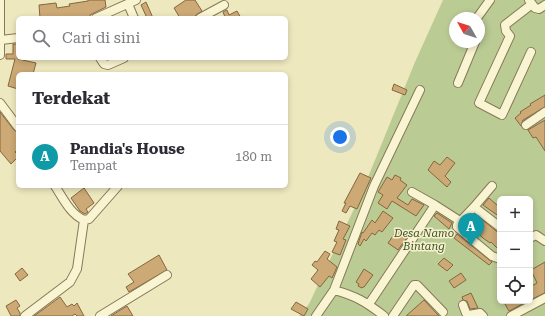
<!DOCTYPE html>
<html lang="id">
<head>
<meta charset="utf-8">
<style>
	:root { --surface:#fff; --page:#f7f7f7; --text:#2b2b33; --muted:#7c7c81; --line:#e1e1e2; --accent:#953a28 }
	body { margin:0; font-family:"Roboto Serif",serif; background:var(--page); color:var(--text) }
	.controls { position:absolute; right:12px; bottom:12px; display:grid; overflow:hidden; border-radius:6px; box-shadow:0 2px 6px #0003 }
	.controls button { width:36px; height:36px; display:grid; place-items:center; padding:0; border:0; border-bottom:1px solid var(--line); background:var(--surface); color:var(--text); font:20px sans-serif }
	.compass { position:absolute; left:449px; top:12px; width:36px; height:36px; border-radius:50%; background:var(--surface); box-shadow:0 2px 6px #0003; rotate:309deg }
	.you { position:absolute; left:340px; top:137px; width:14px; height:14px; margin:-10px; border:3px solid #fff; border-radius:50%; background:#1a73e8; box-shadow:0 0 0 6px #1a73e833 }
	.badge { display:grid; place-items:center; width:26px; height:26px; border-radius:50%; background:var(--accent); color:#fff; font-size:13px; font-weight:700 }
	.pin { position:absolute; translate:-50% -33px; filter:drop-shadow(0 1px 2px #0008) }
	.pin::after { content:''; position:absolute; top:21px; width:14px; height:12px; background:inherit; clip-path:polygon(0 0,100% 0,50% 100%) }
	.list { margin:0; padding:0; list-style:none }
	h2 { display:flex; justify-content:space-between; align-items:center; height:52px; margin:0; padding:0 16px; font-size:17px }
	h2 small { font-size:13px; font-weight:400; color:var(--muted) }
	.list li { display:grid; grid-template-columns:26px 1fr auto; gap:12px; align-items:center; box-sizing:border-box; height:64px; padding:0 16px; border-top:1px solid var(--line) }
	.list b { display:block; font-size:15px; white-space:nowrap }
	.list p { margin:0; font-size:13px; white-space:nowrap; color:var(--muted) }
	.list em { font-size:13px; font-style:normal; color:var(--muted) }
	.icon { flex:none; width:22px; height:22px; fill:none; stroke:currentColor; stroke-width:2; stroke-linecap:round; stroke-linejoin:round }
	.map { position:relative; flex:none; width:545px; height:316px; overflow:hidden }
	.search { position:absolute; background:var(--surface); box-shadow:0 2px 6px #0003; left:16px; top:16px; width:272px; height:44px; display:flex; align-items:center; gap:10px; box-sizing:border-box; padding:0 14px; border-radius:6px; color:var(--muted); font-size:15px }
	.panel { position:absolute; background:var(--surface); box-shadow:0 2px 6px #0003; left:16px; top:72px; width:272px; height:116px; border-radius:6px }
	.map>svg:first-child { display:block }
</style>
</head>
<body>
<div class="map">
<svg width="545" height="316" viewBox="0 0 545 316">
	<rect width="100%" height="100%" fill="#eee8bf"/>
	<path fill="#bbcb94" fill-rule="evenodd" d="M 443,0 L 545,0 L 545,316 L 299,316 L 309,304 L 362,192 L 415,62 ZM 455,18 L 479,18 L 479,42 L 455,42 ZM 500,199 L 530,199 L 530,301 L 500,301 Z"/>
	<path fill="#cca975" stroke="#85673e" d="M 88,0 L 105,0 L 106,7 L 90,15 L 90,18 L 40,18 L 39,5 L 56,3 L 57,8 L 70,6 L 69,4 L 88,1 Z
		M 186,0 L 195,0 L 202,11 L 196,15 L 194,18 L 180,18 L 174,8 Z
		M 146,2 L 153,18 L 147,18 L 141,5 Z
		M 227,10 L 229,15 L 237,11 L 241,18 L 223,18 L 225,17 L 223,12 Z
		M 13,44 L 18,44 L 18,59 L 36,63 L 33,74 L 18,74 L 18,89 L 8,86 L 15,59 L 6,59 L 6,54 L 13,54 Z
		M 394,84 L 407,90 L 405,95 L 392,90 Z
		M 545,95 L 545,107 L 523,120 L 521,126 L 515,118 L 521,113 L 520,112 L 531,105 L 530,104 Z
		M 0,112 L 14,130 L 18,132 L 18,149 L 15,152 L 18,155 L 18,157 L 11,164 L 0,151 Z
		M 545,120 L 545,151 L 536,137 L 533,138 L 528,130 Z
		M 447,157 L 455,163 L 445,176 L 451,182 L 447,187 L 428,170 L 434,161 L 440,165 Z
		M 360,173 L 371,178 L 357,209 L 350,206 L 346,213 L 342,211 L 346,203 L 344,203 Z
		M 395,175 L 401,178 L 400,180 L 407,185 L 397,198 L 408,205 L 412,199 L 424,205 L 416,216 L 392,201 L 387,209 L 378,203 L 383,195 L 378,192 L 387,177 L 392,180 Z
		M 84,188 L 94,203 L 86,209 L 88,212 L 85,214 L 80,211 L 71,198 Z
		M 489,198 L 497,205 L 500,202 L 500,217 L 483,205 Z
		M 383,211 L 393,218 L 382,232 L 379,230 L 375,235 L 372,233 L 366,241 L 364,239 L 360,246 L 358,244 L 362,232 L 363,233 L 372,220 L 375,223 Z
		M 437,213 L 452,223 L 449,229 L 434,216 Z
		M 475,214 L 500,234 L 500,251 L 491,242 L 490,243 L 483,238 L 467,223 Z
		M 339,221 L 350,226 L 343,239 L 346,240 L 340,255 L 332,252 L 337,242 L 334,241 L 339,230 L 336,229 Z
		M 398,229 L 408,236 L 398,250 L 388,243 Z
		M 457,234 L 492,262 L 489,265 L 454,238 Z
		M 325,251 L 330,254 L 327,259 L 337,267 L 332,278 L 329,276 L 320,287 L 311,279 L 318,270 L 312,265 L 315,261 L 317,262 Z
		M 159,255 L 167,270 L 129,292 L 126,287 L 134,282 L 128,274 Z
		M 444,258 L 453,265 L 447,271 L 438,264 Z
		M 545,262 L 545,293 L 530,300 L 530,287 L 537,283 L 531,270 Z
		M 22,268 L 28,275 L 20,281 L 15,274 Z
		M 364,269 L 373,275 L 364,287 L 363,287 L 362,288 L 358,286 L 359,284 L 356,282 Z
		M 461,273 L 466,280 L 454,288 L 449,281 Z
		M 471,293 L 478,308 L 470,309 L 467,301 L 463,300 L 462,297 Z
		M 60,297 L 67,307 L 72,304 L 74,306 L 77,303 L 84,316 L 77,316 L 75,314 L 72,316 L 34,316 Z
		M 16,300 L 20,306 L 17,308 L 20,313 L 20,316 L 11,316 L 6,306 Z
		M 424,300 L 439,316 L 406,316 Z
		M 510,301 L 528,301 L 509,311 L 505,304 Z
		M 296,302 L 308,309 L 304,316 L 291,309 Z
		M 127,306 L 133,316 L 111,316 L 122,309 Z"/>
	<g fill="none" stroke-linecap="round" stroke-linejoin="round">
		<g stroke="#867958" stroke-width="10">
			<path id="minor" d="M 529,0 L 535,8 L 539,9 L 545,5
				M 128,4 L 134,18
				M 96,18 L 136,0
				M 200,18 L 224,5
				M 477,18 L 490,0
				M 479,25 L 479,32
				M 1,40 L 18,38
				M 531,52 L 502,115 L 479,103 L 510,36 L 506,31 L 505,25 L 532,4
				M 0,55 L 0,0
				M 100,58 L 104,64 L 108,65 L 124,58
				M 458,83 L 475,42
				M 0,103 L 18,127
				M 526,125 L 545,112
				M 55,186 C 63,198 70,214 84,220 L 89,219 L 118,186
				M 492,186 L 474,207 L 457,225 L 457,227 L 492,256 L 500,259
				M 412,192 L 435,205
				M 474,207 L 500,227
				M 530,238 L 536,235 L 545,241
				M 334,290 C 356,296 366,302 384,316
				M 369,304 L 435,205 L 460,221
				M 463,305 L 466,313 L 469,315 L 480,313 L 483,316
				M 25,316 L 70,282 L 77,269 L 84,220
				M 100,316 L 167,275
				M 316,316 L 334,290 L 374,186 L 420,90
				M 393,316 L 414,285 L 417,285 L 443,312
				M 511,316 L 545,298"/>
		</g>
		<use href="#minor" stroke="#f9f4d2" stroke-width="8"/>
	</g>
	<g text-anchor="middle" stroke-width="3" stroke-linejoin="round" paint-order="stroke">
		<g font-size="11" font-style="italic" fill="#3e5223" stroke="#f5f1cf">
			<text x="424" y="237">Desa Namo<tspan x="424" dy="13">Bintang</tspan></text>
		</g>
	</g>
</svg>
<div class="controls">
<button>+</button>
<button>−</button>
<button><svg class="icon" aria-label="locate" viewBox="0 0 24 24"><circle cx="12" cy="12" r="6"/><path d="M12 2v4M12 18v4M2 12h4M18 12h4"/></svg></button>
</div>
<svg class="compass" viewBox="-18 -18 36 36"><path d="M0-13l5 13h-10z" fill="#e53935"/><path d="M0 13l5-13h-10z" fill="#7c7c81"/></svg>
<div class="you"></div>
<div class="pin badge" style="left:471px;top:246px;background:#0f9aa8">A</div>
<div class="search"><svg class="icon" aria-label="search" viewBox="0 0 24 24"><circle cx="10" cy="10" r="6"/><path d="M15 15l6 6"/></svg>Cari di sini</div>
<section class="panel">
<h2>Terdekat<small></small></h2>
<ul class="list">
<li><span class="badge" style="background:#0f9aa8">A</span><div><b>Pandia's House</b><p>Tempat</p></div><em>180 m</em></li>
</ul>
</section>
</div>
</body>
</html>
